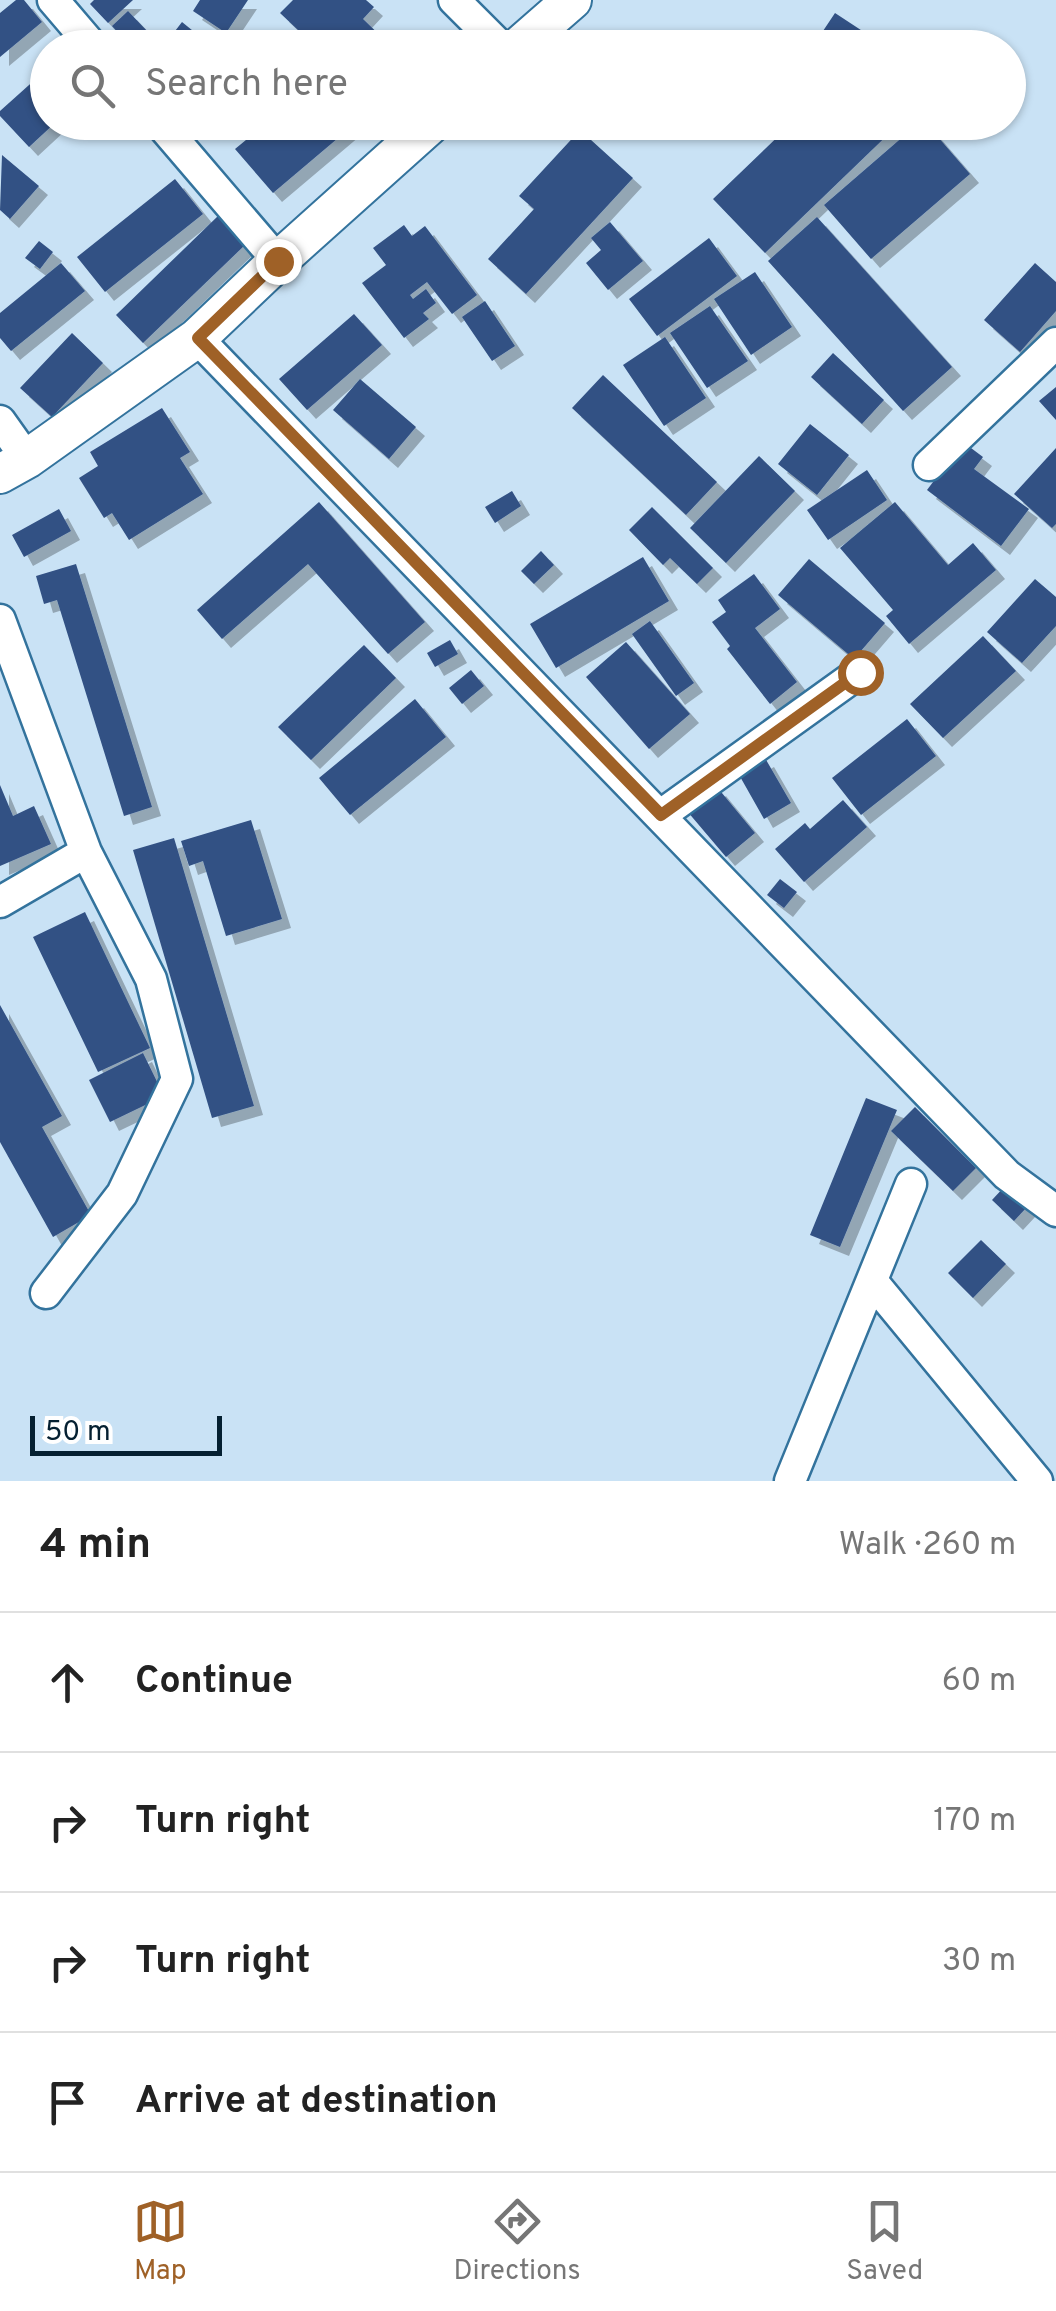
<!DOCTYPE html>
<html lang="en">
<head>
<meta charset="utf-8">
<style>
	:root { --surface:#fff; --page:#f6f6f6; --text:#222; --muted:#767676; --line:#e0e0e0; --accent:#9f6127 }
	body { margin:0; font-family:Overpass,sans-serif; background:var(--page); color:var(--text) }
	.scale { position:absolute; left:30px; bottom:25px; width:192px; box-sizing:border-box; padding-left:10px; border:5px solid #052031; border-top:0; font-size:28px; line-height:35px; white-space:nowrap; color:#052031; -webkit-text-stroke:8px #fff; paint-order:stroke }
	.stop { position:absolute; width:30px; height:30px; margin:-22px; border:8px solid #9f6127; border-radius:50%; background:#fff }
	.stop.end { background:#9f6127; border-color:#fff; box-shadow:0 2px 10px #0008 }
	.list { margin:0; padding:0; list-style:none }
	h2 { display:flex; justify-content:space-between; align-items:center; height:130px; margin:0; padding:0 40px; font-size:42px }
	h2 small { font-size:32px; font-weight:400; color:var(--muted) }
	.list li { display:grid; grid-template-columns:65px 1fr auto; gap:30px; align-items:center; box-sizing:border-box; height:140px; padding:0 40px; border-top:2px solid var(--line) }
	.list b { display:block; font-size:38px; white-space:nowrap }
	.list em { font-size:32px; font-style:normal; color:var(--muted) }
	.icon { flex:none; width:55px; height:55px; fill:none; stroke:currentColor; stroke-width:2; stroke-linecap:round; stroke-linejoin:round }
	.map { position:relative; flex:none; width:1056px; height:1481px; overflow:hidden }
	.search { position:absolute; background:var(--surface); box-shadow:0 2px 8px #0004; left:30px; right:30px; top:30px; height:110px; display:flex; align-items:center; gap:25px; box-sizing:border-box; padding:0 35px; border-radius:55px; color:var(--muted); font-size:38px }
	.sheet { height:690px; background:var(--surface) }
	nav { display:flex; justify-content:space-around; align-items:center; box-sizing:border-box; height:140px; border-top:2px solid var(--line); background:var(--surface); font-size:28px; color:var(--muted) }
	nav a { display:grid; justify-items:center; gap:5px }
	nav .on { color:var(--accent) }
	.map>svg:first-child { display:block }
</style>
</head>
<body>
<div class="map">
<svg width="1056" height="1481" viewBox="0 0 1056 1481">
	<defs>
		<filter id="shadow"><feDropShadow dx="9" dy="9" stdDeviation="0" flood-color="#0004"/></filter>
	</defs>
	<rect width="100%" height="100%" fill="#c9e2f5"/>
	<path fill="#325184" filter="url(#shadow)" d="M 16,0 L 24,0 L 42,22 L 0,57 L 0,13 Z
		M 94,0 L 133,0 L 108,23 L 90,4 Z
		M 200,0 L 248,0 L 226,33 L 193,11 Z
		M 293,0 L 366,0 L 374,7 L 363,19 L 393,48 L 317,48 L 280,13 Z
		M 128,11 L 148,32 L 131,47 L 112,26 Z
		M 835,13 L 870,36 L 862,48 L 841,48 L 821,34 Z
		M 182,22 L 214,48 L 162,48 Z
		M 48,68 L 48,122 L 56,122 L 29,147 L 0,116 L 0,111 Z
		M 268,122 L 357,122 L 273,193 L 235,149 Z
		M 793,122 L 901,122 L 765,253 L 713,199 Z
		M 920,122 L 925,122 L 970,174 L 871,259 L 824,205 Z
		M 580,130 L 633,178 L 526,294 L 488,259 L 534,209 L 519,196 Z
		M 2,155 L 39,186 L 10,219 L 0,210 Z
		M 175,179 L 203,214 L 105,292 L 77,257 Z
		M 219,215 L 246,244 L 143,343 L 116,315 Z
		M 817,217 L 952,367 L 903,411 L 768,261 Z
		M 610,222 L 643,261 L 608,290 L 586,263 L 601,250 L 591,238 Z
		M 404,225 L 412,236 L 425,226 L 477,295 L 452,314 L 427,282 L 410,295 L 413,299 L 426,289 L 436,303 L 423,313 L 429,319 L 404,338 L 362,283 L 386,265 L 373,248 Z
		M 709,238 L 737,276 L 657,336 L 629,299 Z
		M 39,241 L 53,252 L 40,269 L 25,258 Z
		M 61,263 L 85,291 L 11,351 L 0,338 L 0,313 Z
		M 1035,263 L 1056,282 L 1056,311 L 1020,352 L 984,320 Z
		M 755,272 L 792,327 L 751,355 L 714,299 Z
		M 485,301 L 515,346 L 492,361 L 462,317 Z
		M 710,306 L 748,361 L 707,388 L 670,333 Z
		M 354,314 L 382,345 L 307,410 L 279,379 Z
		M 72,333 L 103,363 L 52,417 L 20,388 Z
		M 665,337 L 706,398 L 664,426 L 623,365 Z
		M 833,353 L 884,400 L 862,424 L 811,377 Z
		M 603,375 L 717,482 L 686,515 L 572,408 Z
		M 360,379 L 416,427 L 389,459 L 333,410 Z
		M 1056,387 L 1056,420 L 1039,401 Z
		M 162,408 L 190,452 L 180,458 L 203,494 L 129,540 L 112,513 L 104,518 L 79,478 L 98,466 L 90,452 Z
		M 810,424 L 849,455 L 817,495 L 778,464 Z
		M 963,442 L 983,457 L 974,469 L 1029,509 L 1001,546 L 927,490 Z
		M 1056,448 L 1056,524 L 1052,528 L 1014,494 Z
		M 759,456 L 795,491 L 726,563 L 690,528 Z
		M 867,470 L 887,500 L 828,540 L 807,510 Z
		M 512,491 L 521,506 L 495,523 L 485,507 Z
		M 319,502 L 425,622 L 388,654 L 308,564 L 222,639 L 197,610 Z
		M 895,502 L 948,565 L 973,543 L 996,570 L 909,644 L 886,616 L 893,610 L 840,548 Z
		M 652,507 L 713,568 L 697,584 L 670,558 L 663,565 L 629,530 Z
		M 59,509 L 71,531 L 24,557 L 12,535 Z
		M 541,551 L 554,565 L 534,584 L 521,571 Z
		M 643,557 L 669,601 L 556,668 L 530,624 Z
		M 809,559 L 885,623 L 854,659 L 778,595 Z
		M 76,564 L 152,807 L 124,816 L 57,600 L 44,604 L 36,576 Z
		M 754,574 L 780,609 L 755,628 L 797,682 L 770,704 L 727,649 L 730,646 L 712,622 L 726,612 L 718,600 Z
		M 1035,579 L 1056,597 L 1056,626 L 1022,663 L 987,632 Z
		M 650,621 L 694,683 L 676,696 L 632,634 Z
		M 983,636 L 1016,671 L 943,738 L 910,704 Z
		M 450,640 L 458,654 L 435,667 L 427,653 Z
		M 626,642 L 690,714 L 649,749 L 586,677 Z
		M 364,645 L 396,678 L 311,760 L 278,727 Z
		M 471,670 L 484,686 L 462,704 L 449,688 Z
		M 415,699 L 446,737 L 350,815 L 319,778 Z
		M 907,719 L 936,756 L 861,815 L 832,778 Z
		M 765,758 L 791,803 L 764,819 L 738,773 Z
		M 0,785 L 13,816 L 34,806 L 51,844 L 0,866 Z
		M 717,787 L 755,833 L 726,857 L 687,811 Z
		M 843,800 L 867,827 L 804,882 L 775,849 L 805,823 L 810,829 Z
		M 251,820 L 282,919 L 226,936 L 203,861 L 189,866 L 181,841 Z
		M 174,838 L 254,1106 L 212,1118 L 133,850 Z
		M 780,879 L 797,892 L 784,908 L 767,895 Z
		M 85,912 L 150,1048 L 98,1072 L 33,937 Z
		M 0,1005 L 62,1116 L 42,1127 L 91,1215 L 53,1237 L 0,1142 Z
		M 143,1053 L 164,1096 L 110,1122 L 89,1080 Z
		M 866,1098 L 897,1110 L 840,1247 L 810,1235 Z
		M 915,1107 L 976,1168 L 953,1191 L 891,1131 Z
		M 1005,1186 L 1027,1207 L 1014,1221 L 992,1200 Z
		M 981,1240 L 1006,1264 L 973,1298 L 948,1273 Z"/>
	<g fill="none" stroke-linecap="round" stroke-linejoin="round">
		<g stroke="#33739d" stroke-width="35">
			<path id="minor" d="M 53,0 L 94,48
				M 454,0 L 502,48
				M 159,122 L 278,261
				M 197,338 L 1007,1175 L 1056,1211
				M 0,421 L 27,459
				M 929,465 L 1056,343
				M 0,620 L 86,852 L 151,979 L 177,1079 L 122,1194 L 46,1293
				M 661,815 L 860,672
				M 0,902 L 86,852
				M 872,1281 L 1037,1481
				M 790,1481 L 911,1184"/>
		</g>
		<g stroke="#33739d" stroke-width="42">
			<path id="tertiary" d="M 517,48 L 572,0
				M 0,474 L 27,459 L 197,338 L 278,261 L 433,122"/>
		</g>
		<use href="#minor" stroke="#fff" stroke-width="30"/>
		<use href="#tertiary" stroke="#fff" stroke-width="38"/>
	</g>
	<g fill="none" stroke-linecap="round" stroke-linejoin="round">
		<path stroke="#9f6127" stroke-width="12" d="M 278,261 L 198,338 L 661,815 L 860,672"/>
	</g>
</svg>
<div class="scale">50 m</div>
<div class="stop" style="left:860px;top:672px"></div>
<div class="stop end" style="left:278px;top:261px"></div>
<div class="search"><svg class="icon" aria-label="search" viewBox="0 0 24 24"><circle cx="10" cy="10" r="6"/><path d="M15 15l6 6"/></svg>Search here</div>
</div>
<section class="sheet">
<h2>4 min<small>Walk · 260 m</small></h2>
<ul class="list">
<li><svg class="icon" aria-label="ahead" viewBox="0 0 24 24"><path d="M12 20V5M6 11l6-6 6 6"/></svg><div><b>Continue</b></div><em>60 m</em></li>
<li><svg class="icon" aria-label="right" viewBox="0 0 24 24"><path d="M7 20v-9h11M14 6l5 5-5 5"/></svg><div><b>Turn right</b></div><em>170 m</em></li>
<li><svg class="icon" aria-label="right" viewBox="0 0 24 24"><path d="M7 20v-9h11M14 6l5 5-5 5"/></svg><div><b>Turn right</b></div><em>30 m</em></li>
<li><svg class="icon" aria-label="arrive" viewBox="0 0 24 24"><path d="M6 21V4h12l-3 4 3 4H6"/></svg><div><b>Arrive at destination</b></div></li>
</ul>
</section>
<nav>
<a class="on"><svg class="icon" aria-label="map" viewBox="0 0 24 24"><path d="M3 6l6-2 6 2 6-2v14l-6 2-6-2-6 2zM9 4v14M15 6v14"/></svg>Map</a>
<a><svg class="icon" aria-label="directions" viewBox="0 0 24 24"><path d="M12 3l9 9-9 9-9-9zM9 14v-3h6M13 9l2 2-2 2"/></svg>Directions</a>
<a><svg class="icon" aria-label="saved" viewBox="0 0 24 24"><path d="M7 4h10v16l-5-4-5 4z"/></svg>Saved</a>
</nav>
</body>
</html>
